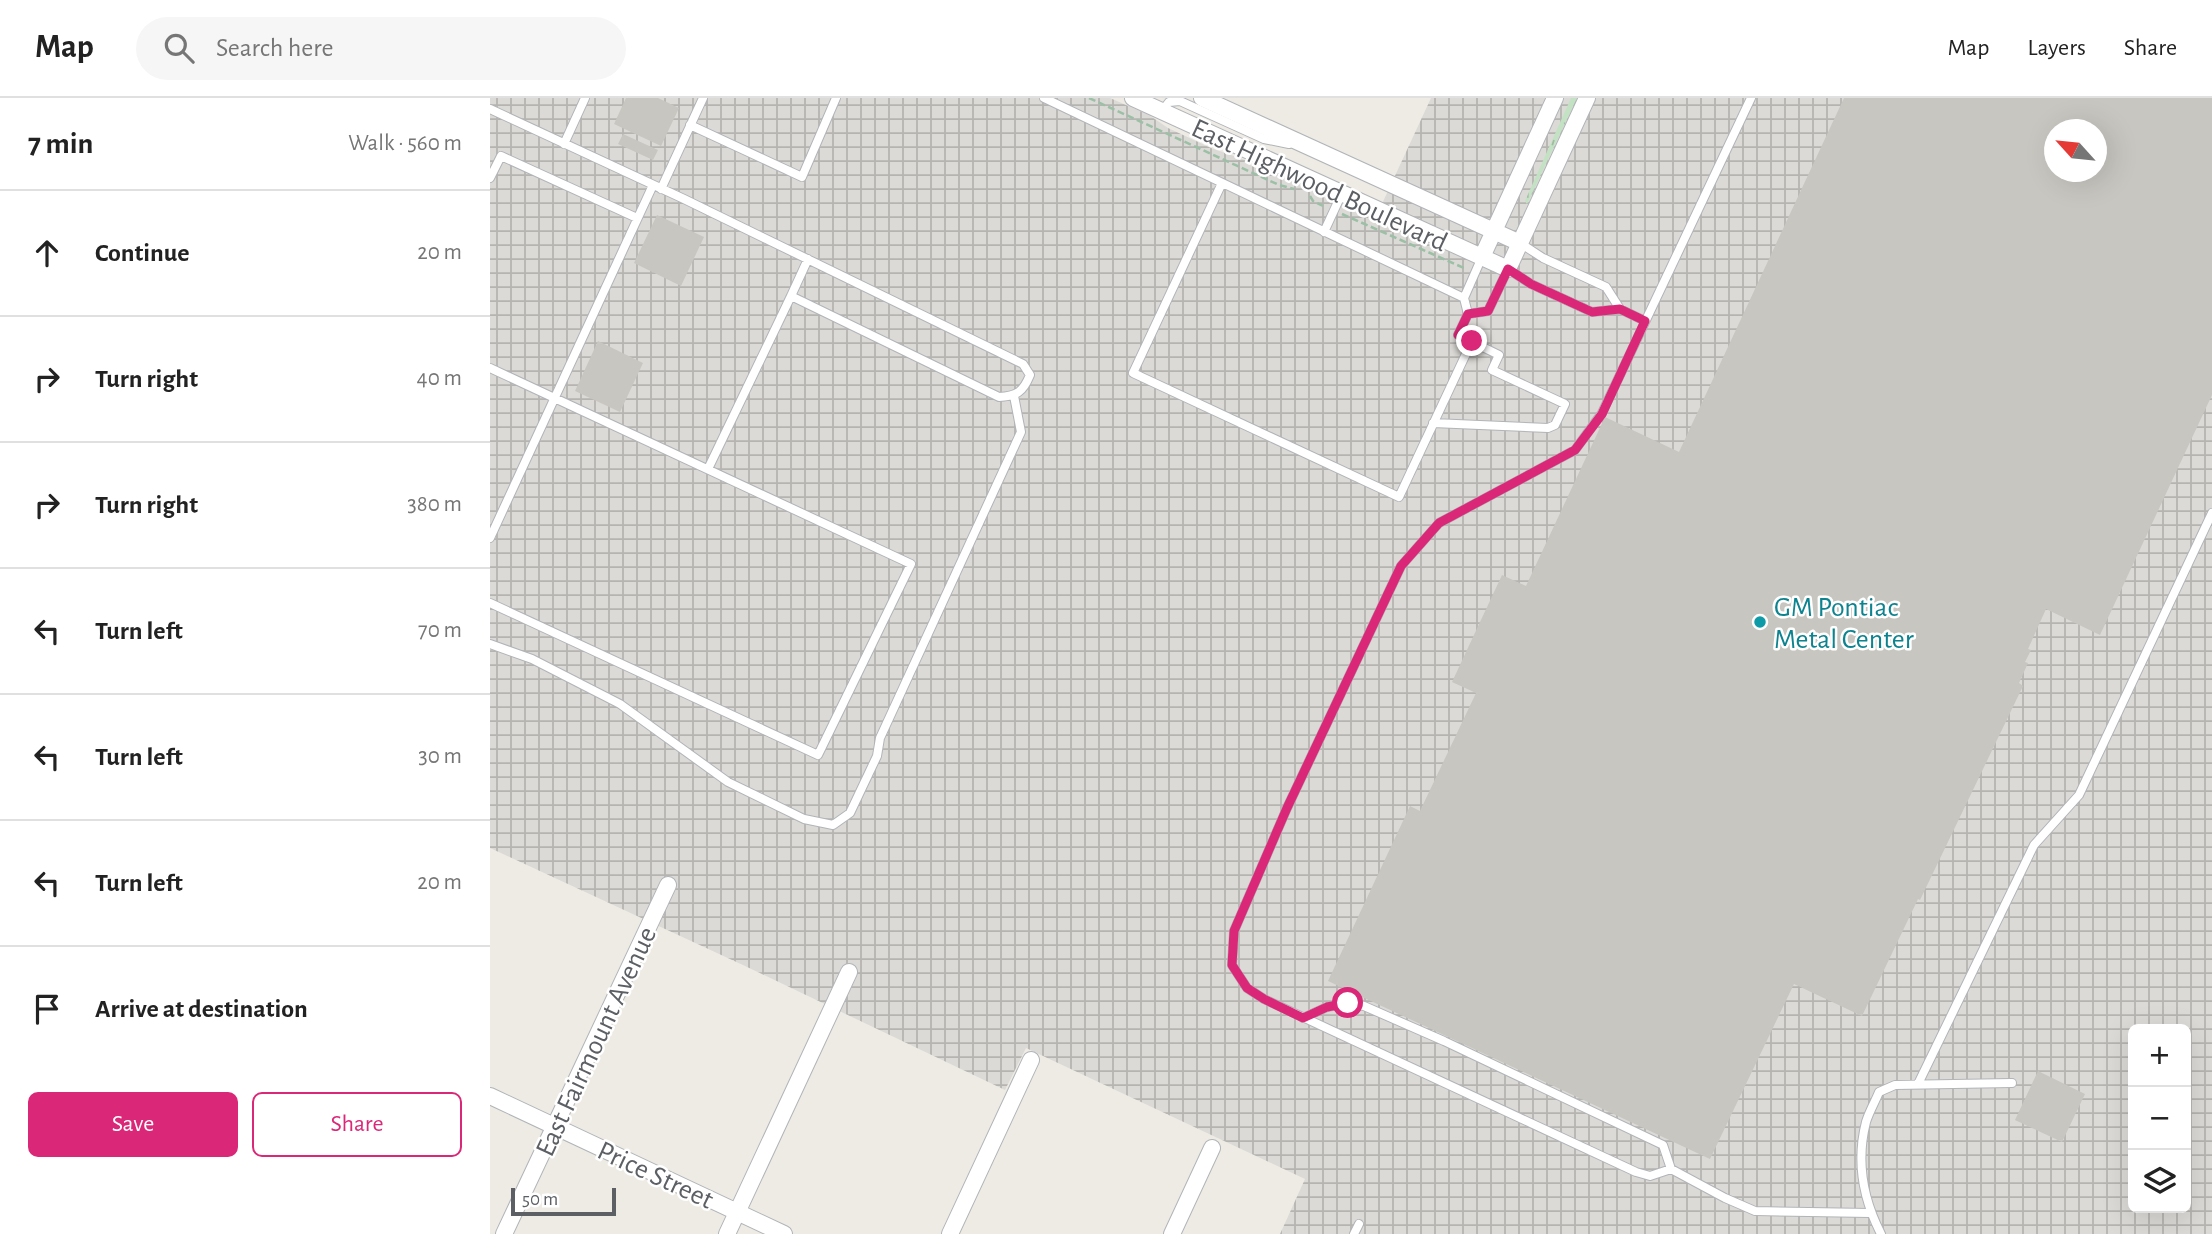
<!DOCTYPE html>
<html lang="en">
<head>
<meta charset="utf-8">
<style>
	:root { --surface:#fff; --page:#f6f6f6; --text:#222; --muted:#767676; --line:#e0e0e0; --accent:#db2777 }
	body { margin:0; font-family:"Alegreya Sans",sans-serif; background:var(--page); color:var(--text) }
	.controls { position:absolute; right:21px; bottom:21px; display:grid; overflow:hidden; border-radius:10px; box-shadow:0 7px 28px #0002 }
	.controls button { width:63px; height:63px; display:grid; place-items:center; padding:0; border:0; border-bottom:2px solid var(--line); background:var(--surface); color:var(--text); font:35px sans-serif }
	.compass { position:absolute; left:1554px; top:21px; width:63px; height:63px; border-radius:50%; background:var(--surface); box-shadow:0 7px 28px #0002; rotate:297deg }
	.scale { position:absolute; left:21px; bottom:18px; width:105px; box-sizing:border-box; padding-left:7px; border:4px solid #5c5f63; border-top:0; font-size:19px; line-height:24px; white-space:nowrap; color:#5c5f63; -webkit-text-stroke:5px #fff; paint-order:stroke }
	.stop { position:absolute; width:21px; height:21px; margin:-16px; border:5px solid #db2777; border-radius:50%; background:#fff }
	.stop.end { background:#db2777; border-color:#fff; box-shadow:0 2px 7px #0008 }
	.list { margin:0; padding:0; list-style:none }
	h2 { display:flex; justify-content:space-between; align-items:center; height:91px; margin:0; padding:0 28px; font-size:30px }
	h2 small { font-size:23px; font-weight:400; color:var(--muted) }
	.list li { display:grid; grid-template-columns:46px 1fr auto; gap:21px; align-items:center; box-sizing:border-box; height:126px; padding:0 28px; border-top:2px solid var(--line) }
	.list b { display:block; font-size:26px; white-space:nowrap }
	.list em { font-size:23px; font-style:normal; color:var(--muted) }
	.actions { display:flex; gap:14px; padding:21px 28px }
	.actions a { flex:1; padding:16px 0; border:2px solid var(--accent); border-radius:10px; text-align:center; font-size:24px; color:var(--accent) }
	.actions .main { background:var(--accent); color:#fff }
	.icon { flex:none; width:38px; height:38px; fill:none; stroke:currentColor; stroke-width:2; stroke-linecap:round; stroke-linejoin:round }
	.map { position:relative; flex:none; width:1722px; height:1136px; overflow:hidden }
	header { display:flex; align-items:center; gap:42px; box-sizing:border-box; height:98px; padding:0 35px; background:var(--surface); border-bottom:2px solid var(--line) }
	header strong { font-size:33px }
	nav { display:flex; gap:38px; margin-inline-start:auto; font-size:24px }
	.search { width:490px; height:63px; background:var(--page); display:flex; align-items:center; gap:18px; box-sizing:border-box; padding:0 24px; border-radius:38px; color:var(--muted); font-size:26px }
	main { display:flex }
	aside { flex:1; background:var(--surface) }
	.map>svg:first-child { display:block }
</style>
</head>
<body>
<header>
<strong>Map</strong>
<div class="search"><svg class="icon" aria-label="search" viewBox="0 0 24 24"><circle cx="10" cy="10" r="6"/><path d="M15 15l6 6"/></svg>Search here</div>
<nav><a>Map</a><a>Layers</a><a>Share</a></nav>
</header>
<main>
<aside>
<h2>7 min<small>Walk · 560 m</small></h2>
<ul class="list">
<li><svg class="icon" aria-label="ahead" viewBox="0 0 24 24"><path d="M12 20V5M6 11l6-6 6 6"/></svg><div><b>Continue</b></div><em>20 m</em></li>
<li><svg class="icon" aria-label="right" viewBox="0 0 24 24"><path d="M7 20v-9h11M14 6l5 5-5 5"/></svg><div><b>Turn right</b></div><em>40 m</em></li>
<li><svg class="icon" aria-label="right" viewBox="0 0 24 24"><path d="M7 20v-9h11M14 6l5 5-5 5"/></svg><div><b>Turn right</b></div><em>380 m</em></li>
<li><svg class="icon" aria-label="left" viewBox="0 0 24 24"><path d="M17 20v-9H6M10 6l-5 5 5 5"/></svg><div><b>Turn left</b></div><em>70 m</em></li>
<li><svg class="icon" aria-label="left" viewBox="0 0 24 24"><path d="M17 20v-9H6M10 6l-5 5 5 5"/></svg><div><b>Turn left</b></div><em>30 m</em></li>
<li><svg class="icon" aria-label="left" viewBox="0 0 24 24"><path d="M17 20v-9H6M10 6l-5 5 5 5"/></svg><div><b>Turn left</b></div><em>20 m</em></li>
<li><svg class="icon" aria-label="arrive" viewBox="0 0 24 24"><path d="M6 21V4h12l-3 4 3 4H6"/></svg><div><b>Arrive at destination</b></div></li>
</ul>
<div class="actions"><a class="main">Save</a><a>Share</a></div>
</aside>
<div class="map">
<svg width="1722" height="1136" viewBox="0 0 1722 1136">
	<defs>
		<pattern id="industrial-grid" width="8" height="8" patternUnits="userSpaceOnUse" patternTransform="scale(1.75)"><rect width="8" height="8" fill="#dcdad6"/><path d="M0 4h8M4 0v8" fill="none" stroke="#b6b4b1"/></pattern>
		<pattern id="grass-tufts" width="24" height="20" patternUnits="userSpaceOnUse" patternTransform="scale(1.75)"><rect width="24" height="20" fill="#c2e2c3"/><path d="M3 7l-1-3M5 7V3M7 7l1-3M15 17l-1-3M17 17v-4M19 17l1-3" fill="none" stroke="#a1baa2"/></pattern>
	</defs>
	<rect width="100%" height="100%" fill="#edebe4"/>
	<path fill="url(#industrial-grid)" fill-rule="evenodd" d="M 0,0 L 620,0 L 659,17 L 678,30 L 721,50 L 761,64 L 885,121 L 941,0 L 1722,0 L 1722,1136 L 790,1136 L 815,1081 L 536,950 L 515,992 L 255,868 L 0,750 ZM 1564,32 L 1606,32 L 1606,74 L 1564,74 ZM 1643,931 L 1696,931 L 1696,1110 L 1643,1110 Z"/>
	<path fill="url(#grass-tufts)" d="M 1081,0 L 1087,0 L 1037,106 L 1035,103 Z"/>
	<path fill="#c8c6c0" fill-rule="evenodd" d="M 136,0 L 168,0 L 189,10 L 171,48 L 124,26 Z
		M 1354,0 L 1722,0 L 1722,297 L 1610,537 L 1556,511 L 1538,551 L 1541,552 L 1535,564 L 1538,565 L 1529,585 L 1533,588 L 1430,802 L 1428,801 L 1372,918 L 1304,886 L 1220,1061 L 838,883 L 920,708 L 930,713 L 986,595 L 962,584 L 1012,477 L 1036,488 L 1115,319 L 1189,354 ZM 1564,32 L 1606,32 L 1606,74 L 1564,74 Z
		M 133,36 L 168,52 L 163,62 L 128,46 Z
		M 167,117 L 214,139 L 191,188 L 144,165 Z
		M 108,243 L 153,265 L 130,314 L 85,293 Z
		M 1548,973 L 1595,996 L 1572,1044 L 1525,1022 Z"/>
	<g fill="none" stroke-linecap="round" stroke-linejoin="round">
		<g stroke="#b1b4b8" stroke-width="10">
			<path id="service" d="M 554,0 L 974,200
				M 0,11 L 194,101 L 533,266 L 540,277 C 533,294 527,298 509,299 L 301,198 L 318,161
				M 672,13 L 679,4 L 690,3 L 774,41 L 799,46
				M 200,27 L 312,79 L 346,0
				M 74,46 L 95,0
				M 0,80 L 11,58 L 147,120
				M 732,85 L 643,275 L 909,399 L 982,243
				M 171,91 L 213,0
				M 834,134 L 852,95
				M 1030,145 L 1053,160 L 1116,189 L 1130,211 L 1155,223
				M 978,216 L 998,213 L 1018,171 L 1041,186 L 1102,214 L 1130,211
				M 0,270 L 421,466 L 328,657 L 0,505
				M 943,325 L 1058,330 L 1065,327 L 1075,306 L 1002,272 L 1009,257 L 968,237 L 978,216 L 974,200 L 992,159
				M 218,371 L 301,198
				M 0,440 L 163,87
				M 0,546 L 42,561 L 130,606 L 238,684 L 314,721 L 343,727 L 360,715 L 387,658 L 390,640 L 531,334 L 524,298
				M 813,920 L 837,909 L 858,905 L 874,908 L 954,943 L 1173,1047 L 1181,1071 L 1160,1078 L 1146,1074 L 774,901 L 757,890 L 742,867 L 744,833 L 797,710 L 911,468 L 949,425 L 1085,352 L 1112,315 L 1261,0
				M 1428,986 L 1544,747 L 1589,697 L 1722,415
				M 1181,1071 L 1235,1100 L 1265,1113 L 1380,1115
				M 864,1136 L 869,1126
				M 1391,1136 C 1373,1101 1366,1063 1376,1024 C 1379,1014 1385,1004 1389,994 L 1405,987 L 1522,985"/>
		</g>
		<g stroke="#b1b4b8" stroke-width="18">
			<path id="minor" d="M 643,0 L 1018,171 L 1097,0
				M 712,0 L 1030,145
				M 992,159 L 1065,0
				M 0,998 L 294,1136
				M 14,1136 L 178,787
				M 237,1136 L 359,874
				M 460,1136 L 541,962
				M 682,1136 L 722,1050"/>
		</g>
		<path stroke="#9bc0a6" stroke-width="2.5" stroke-dasharray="7 3.5" stroke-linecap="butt" d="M 599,0 L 789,87 L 804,91
			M 820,98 L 823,103 L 833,108
			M 852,116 L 974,170"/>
		<use href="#service" stroke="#fff" stroke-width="8"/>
		<use href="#minor" stroke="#fff" stroke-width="16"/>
	</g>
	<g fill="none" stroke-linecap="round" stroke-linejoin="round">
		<path stroke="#db2777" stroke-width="9" d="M 858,905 L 837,909 L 813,920 L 774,901 L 757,890 L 742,867 L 744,833 L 797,710 L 911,468 L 949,425 L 1085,352 L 1112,316 L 1155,223 L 1130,211 L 1102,214 L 1041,186 L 1018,171 L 998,213 L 978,216 L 968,237 L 982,243"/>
	</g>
	<circle fill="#0f9aa8" stroke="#fff" stroke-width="2.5" cx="1270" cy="524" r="7"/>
	<g text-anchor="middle" stroke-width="5" stroke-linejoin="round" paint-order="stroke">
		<g font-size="28" fill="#5c5f63" stroke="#fff">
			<text transform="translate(830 86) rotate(25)" y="10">East Highwood Boulevard</text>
			<text transform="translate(105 943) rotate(-65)" y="10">East Fairmount Avenue</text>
			<text transform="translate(166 1076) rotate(25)" y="10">Price Street</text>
		</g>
		<g font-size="28" fill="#0d838f" stroke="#fff" text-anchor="start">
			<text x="1284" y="518">GM Pontiac<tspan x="1284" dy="32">Metal Center</tspan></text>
		</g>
	</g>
</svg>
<div class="controls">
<button>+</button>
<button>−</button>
<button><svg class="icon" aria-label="layers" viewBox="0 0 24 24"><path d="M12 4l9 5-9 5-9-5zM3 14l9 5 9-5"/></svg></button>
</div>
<svg class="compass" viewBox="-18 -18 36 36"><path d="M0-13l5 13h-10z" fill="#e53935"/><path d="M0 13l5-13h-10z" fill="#767676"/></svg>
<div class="scale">50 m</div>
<div class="stop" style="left:858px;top:905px"></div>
<div class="stop end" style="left:982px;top:243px"></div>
</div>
</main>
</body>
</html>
